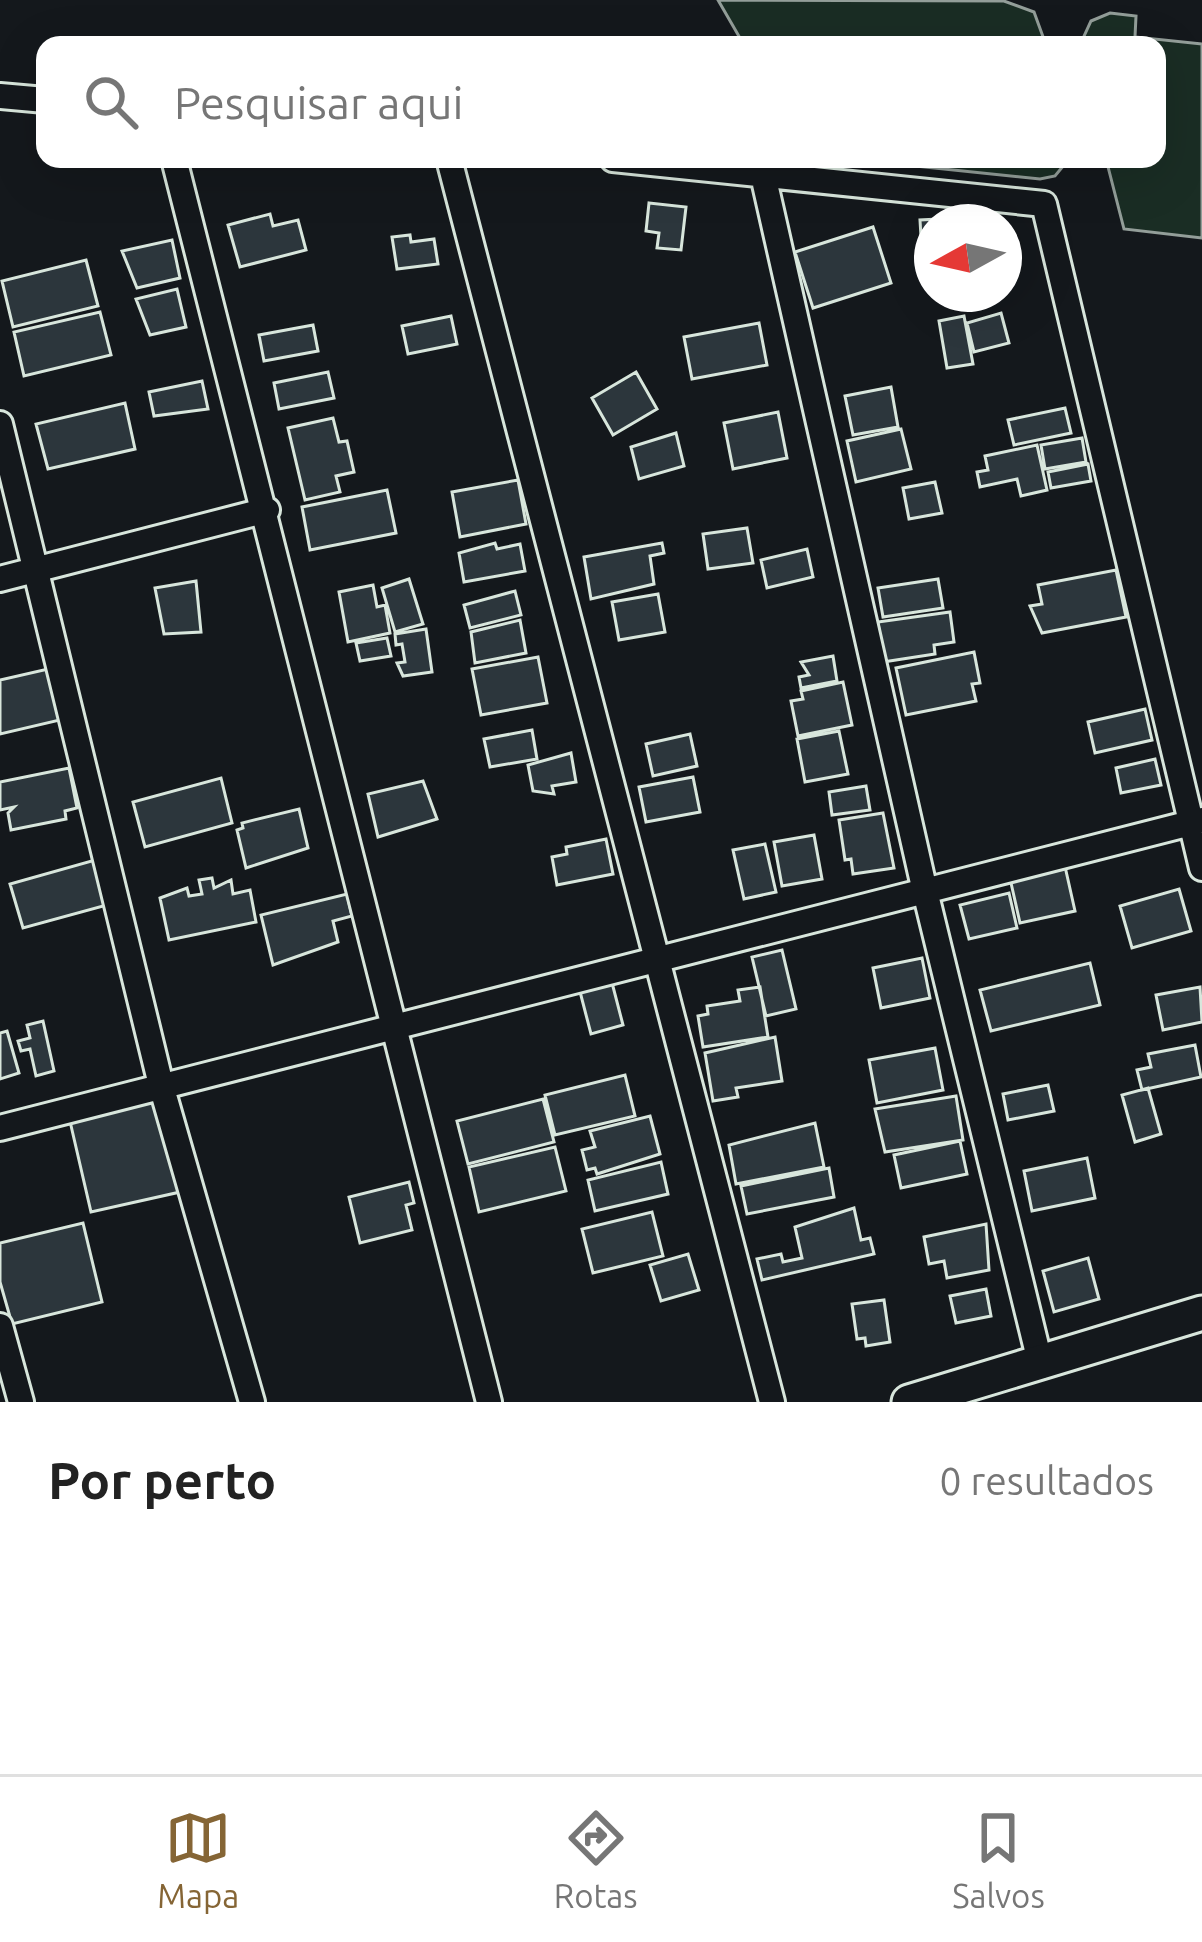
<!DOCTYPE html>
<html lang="pt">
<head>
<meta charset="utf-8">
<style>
	:root { --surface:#fff; --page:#f2f2f2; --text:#222; --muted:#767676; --line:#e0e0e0; --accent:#856535 }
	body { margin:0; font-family:Ubuntu,sans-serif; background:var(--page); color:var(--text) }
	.compass { position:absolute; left:914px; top:204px; width:108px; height:108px; border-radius:50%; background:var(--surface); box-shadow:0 12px 48px #0002; rotate:262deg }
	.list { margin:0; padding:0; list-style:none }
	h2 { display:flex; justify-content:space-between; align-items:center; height:156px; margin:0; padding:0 48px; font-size:51px }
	h2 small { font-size:39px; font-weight:400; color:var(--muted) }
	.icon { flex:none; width:66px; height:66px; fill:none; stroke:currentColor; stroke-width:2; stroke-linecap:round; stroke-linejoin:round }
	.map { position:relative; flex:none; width:1202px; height:1402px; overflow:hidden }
	.search { position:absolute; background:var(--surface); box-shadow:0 12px 48px #0002; left:36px; right:36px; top:36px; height:132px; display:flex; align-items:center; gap:30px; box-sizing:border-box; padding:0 42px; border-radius:24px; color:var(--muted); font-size:45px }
	.sheet { height:372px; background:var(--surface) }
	nav { display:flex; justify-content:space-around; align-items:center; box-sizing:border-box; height:168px; border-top:3px solid var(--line); background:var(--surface); font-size:33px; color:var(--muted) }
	nav a { display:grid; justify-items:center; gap:6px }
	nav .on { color:var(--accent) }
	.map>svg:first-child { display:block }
</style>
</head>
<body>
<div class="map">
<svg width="1202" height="1402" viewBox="0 0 1202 1402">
	<rect width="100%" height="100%" fill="#14181c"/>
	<path fill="#1a2d24" stroke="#939e99" stroke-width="3" d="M 718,0 L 1004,1 L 1034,12 L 1046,45 L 744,45 Z
		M 1110,13 L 1136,16 L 1135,37 L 1202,44 L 1202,238 L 1124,229 L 1106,159 L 1157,159 L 1157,45 L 1080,45 L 1091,21 Z
		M 848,159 L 1069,159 L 1055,176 L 1040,179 Z"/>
	<path fill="#2c363c" stroke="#d8e6dc" stroke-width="3" d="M 649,203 L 686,207 L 681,250 L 657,248 L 659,233 L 646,231 Z
		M 270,214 L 273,226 L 298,220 L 306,250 L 240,267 L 228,225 Z
		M 958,218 L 959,222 L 932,222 L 932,270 L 923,271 L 920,220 Z
		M 873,227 L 891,283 L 813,308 L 795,252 Z
		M 410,235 L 411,242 L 434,239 L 438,264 L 397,269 L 392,237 Z
		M 172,240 L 180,278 L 137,288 L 122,251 Z
		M 86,260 L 98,306 L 13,327 L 2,281 Z
		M 177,289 L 186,327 L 150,335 L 136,299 Z
		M 100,312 L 111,355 L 24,376 L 14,332 Z
		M 1001,313 L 1009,343 L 974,352 L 967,323 Z
		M 451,316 L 457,344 L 408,354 L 402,326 Z
		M 964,316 L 973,364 L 947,368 L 939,321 Z
		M 759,323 L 767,365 L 692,379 L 684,337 Z
		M 313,325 L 318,351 L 264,361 L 259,335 Z
		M 328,372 L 334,398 L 279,409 L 274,383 Z
		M 636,372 L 657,409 L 613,435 L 592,398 Z
		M 202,381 L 208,409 L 154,416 L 149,392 Z
		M 891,387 L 898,427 L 853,435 L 845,396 Z
		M 125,403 L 135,449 L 48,469 L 36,424 Z
		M 1065,408 L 1071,433 L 1014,445 L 1008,420 Z
		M 778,412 L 787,458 L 733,469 L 724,423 Z
		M 333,418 L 339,442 L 347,441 L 354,472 L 336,476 L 340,492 L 305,500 L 288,428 Z
		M 901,429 L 911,469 L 856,482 L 847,441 Z
		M 676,433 L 684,466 L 639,479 L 631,447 Z
		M 1082,438 L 1086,462 L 1045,469 L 1041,445 Z
		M 1037,445 L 1047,490 L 1021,496 L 1017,479 L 980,487 L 977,472 L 988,470 L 985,456 Z
		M 1088,464 L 1091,481 L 1051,488 L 1048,472 Z
		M 518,480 L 526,524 L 460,537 L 452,492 Z
		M 935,482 L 942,513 L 909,519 L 903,488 Z
		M 387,490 L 396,533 L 310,550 L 302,507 Z
		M 747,528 L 753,563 L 708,569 L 703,534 Z
		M 495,543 L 497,549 L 520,544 L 525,571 L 464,582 L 459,553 Z
		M 662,543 L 664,553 L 650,556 L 654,584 L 591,599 L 584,557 Z
		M 807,549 L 813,577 L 767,588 L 761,560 Z
		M 1116,570 L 1126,617 L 1042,633 L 1030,606 L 1042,604 L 1038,585 Z
		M 409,579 L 423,624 L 395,632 L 382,588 Z
		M 938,579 L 943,608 L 883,617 L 878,588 Z
		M 196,581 L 201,632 L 164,634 L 155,588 Z
		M 373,585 L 377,607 L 385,605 L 390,633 L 348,642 L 339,592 Z
		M 515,591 L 521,615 L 470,628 L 464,605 Z
		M 658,594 L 665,632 L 619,640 L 612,602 Z
		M 950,612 L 954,642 L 934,645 L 935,654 L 883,662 L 878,622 Z
		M 520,620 L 526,653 L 475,663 L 471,632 Z
		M 426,629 L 432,672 L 403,676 L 397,663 L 405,662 L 402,644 L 396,645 L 395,634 Z
		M 387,638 L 391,656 L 360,661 L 356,643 Z
		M 974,652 L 980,683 L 972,684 L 976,701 L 906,715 L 896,668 Z
		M 833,656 L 837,681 L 801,688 L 799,677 L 809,675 L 801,662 Z
		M 538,657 L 547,703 L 481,715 L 472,669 Z
		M 48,669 L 60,720 L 0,734 L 0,680 Z
		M 843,682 L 852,725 L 798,736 L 791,701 L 803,699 L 801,691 Z
		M 1145,709 L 1152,740 L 1095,753 L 1088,722 Z
		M 532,730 L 537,759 L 490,767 L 484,739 Z
		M 839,731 L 848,774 L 805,782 L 797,739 Z
		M 690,734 L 697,766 L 653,776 L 646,744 Z
		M 571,753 L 576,782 L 552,786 L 554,794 L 533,791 L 528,765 Z
		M 1155,759 L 1161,785 L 1121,793 L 1116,768 Z
		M 69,768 L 77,808 L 65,811 L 66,819 L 11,830 L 8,813 L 14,807 L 0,810 L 0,782 Z
		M 693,777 L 700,812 L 646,822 L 639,787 Z
		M 221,778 L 232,823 L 145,847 L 133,802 Z
		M 423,781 L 437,819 L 378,837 L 368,794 Z
		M 866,786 L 870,810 L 832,815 L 829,792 Z
		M 299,809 L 308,848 L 246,868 L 237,830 L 243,828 L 242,823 Z
		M 883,813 L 894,868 L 853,874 L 851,859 L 845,860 L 839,820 Z
		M 814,835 L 822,879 L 782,886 L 774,842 Z
		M 606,839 L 613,874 L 557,885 L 552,857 L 567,854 L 566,847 Z
		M 765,844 L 776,892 L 744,899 L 733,850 Z
		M 95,860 L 107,905 L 23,928 L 10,884 Z
		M 1064,862 L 1075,911 L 1020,923 L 1009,874 Z
		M 212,878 L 214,888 L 231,880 L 233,894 L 250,890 L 256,922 L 169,940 L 160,898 L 187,888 L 189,896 L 202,894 L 199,880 Z
		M 1179,889 L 1191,931 L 1132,948 L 1120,906 Z
		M 1009,893 L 1017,928 L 969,939 L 960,905 Z
		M 347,894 L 352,916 L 333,921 L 338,942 L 273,965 L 261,915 Z
		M 782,950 L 796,1009 L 766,1016 L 752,957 Z
		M 922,958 L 930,998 L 881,1008 L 873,968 Z
		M 1090,963 L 1100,1005 L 991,1031 L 980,990 Z
		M 610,975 L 623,1025 L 591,1034 L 578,984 Z
		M 760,987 L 768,1037 L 703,1047 L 698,1016 L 708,1014 L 707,1006 L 740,1001 L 738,990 Z
		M 1200,987 L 1202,1022 L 1163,1030 L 1156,995 Z
		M 43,1021 L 54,1071 L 36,1076 L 30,1049 L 21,1051 L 18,1041 L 30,1038 L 27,1025 Z
		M 7,1031 L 19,1073 L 0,1079 L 0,1033 Z
		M 775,1037 L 782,1081 L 736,1088 L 738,1097 L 713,1101 L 705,1053 Z
		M 1195,1045 L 1201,1077 L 1142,1090 L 1137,1070 L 1151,1067 L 1148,1054 Z
		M 935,1048 L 943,1090 L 877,1103 L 869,1060 Z
		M 625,1075 L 635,1116 L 555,1135 L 545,1095 Z
		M 1048,1085 L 1054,1111 L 1008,1120 L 1003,1094 Z
		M 1148,1088 L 1161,1134 L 1135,1142 L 1122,1095 Z
		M 956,1096 L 963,1140 L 885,1152 L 875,1109 Z
		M 159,1097 L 180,1192 L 91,1212 L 69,1117 Z
		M 543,1099 L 554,1142 L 468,1164 L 457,1121 Z
		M 650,1116 L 660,1154 L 597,1174 L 595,1168 L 587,1170 L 582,1150 L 595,1147 L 590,1131 Z
		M 815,1123 L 824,1167 L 736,1184 L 729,1145 Z
		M 960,1141 L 967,1174 L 901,1188 L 894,1155 Z
		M 555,1147 L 566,1191 L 479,1212 L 469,1167 Z
		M 1087,1158 L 1095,1198 L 1032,1211 L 1024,1171 Z
		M 661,1162 L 668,1194 L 595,1211 L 588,1180 Z
		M 829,1168 L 834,1197 L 747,1214 L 741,1186 Z
		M 409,1182 L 414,1203 L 406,1205 L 412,1230 L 360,1243 L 349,1197 Z
		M 854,1208 L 861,1240 L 870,1238 L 874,1254 L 762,1280 L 757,1259 L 781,1254 L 783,1262 L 802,1258 L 795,1227 Z
		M 652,1212 L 663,1256 L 593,1273 L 582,1229 Z
		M 83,1223 L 102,1302 L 12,1324 L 0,1282 L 0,1243 Z
		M 986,1224 L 989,1270 L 947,1278 L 944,1261 L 929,1264 L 924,1237 Z
		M 688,1254 L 699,1290 L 661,1301 L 650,1265 Z
		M 1088,1258 L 1099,1299 L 1054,1312 L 1043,1271 Z
		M 986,1289 L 991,1316 L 956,1323 L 950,1296 Z
		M 884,1300 L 890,1342 L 866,1346 L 865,1338 L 857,1339 L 852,1304 Z"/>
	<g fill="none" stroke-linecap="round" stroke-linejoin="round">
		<g stroke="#d8e6dc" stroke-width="30">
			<path id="minor" d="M 0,96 L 45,100
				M 174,159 L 489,1402
				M 449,159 L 772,1402
				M 613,159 L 1044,204 L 1202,868
				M 763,175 L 924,887 L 1041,1366
				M 0,424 L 161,1085 L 252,1402
				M 0,579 L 267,510
				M 0,1128 L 1202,820
				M 0,1326 L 21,1402"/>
		</g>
		<g stroke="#d8e6dc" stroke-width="39">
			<path id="secondary" d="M 909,1402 L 1202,1313"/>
		</g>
		<use href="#minor" stroke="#14181c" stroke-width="24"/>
		<use href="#secondary" stroke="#14181c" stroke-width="33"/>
	</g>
</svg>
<svg class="compass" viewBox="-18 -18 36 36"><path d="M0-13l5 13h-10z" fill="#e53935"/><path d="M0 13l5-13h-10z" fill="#767676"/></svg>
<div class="search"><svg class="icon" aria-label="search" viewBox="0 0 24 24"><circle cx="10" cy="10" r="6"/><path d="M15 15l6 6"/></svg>Pesquisar aqui</div>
</div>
<section class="sheet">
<h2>Por perto<small>0 resultados</small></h2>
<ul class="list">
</ul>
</section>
<nav>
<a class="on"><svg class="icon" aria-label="map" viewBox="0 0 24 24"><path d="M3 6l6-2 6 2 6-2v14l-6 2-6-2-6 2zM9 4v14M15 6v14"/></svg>Mapa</a>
<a><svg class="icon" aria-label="directions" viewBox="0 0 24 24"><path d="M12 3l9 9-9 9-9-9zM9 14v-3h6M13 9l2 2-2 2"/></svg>Rotas</a>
<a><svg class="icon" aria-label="saved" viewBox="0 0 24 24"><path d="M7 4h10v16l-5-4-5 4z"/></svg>Salvos</a>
</nav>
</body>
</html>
